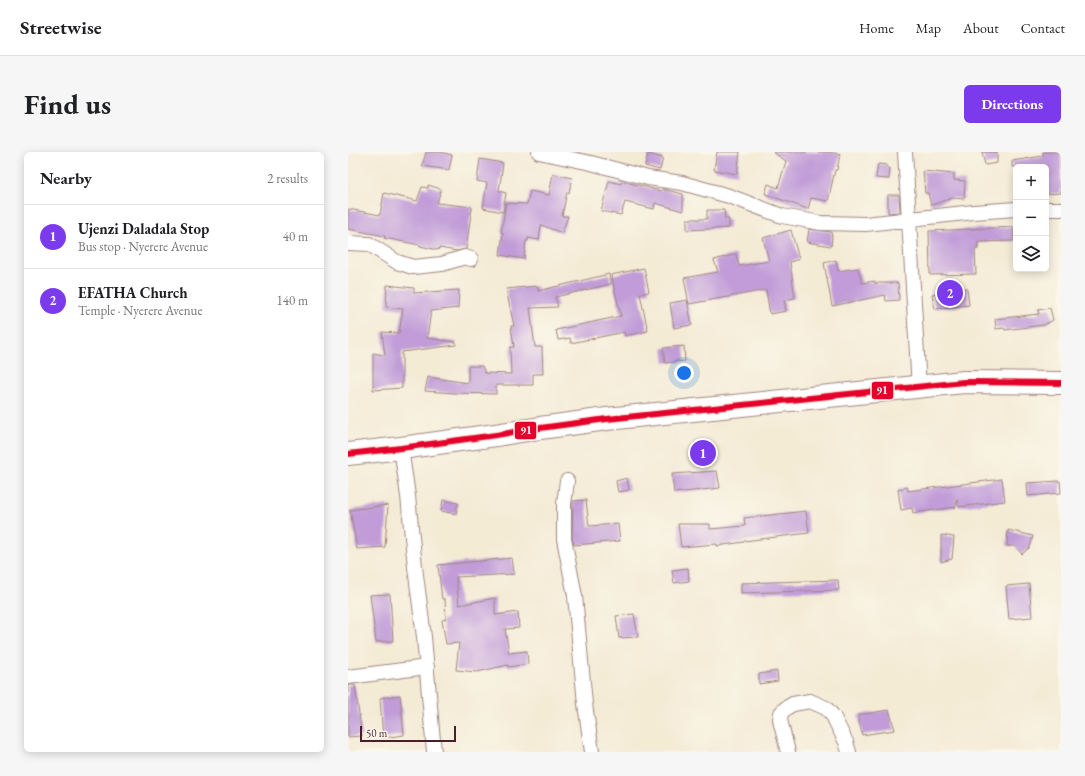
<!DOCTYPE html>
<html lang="en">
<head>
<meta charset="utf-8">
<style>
	:root { --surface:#fff; --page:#f6f6f6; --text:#202124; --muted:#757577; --line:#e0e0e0; --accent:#7c3aed }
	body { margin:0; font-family:"EB Garamond",serif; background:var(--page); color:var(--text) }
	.controls { position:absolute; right:12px; top:12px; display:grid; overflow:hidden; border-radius:6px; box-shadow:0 2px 10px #0003 }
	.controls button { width:36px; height:36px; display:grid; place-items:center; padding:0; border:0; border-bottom:1px solid var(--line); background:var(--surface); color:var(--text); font:20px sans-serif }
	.scale { position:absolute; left:12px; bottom:10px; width:96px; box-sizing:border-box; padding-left:4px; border:2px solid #4a1f2b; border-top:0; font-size:11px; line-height:14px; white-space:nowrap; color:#4a1f2b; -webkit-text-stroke:3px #fbf7ec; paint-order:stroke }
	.you { position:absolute; left:336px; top:221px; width:14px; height:14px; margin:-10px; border:3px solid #fff; border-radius:50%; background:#1a73e8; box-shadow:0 0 0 6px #1a73e833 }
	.badge { display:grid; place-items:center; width:26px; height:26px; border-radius:50%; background:var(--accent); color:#fff; font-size:13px; font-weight:700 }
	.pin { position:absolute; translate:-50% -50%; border:2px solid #fff; box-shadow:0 1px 4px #0006 }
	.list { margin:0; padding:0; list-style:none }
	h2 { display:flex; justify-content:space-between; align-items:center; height:52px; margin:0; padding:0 16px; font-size:17px }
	h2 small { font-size:13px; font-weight:400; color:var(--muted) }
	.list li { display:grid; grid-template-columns:26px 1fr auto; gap:12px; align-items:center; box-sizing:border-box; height:64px; padding:0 16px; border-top:1px solid var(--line) }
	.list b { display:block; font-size:15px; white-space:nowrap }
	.list p { margin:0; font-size:13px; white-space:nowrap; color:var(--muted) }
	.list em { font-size:13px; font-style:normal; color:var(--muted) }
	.icon { flex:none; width:22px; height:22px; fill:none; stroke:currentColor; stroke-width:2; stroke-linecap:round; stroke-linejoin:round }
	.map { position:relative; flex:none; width:713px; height:600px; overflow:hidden; border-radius:6px }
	header { display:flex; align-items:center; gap:24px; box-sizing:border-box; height:56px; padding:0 20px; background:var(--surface); border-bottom:1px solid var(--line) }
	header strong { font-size:19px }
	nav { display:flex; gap:22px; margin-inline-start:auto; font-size:14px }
	.intro { display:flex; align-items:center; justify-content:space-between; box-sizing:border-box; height:96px; padding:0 24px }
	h1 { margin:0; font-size:28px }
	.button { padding:10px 18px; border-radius:6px; background:var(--accent); color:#fff; font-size:14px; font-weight:700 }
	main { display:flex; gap:24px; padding:0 24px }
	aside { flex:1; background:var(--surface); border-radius:6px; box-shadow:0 2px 10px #0003 }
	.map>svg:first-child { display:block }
</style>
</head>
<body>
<header>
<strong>Streetwise</strong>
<nav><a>Home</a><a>Map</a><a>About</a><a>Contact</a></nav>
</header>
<div class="intro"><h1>Find us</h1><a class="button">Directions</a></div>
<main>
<aside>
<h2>Nearby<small>2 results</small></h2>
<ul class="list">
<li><span class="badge">1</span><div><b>Ujenzi Daladala Stop</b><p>Bus stop · Nyerere Avenue</p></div><em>40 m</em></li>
<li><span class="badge">2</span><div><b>EFATHA Church</b><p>Temple · Nyerere Avenue</p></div><em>140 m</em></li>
</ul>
</aside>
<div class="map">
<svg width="713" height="600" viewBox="0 0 713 600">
	<rect width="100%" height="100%" fill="#fbf7ec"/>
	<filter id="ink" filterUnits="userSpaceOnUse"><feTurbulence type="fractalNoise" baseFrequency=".025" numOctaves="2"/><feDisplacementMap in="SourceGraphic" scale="8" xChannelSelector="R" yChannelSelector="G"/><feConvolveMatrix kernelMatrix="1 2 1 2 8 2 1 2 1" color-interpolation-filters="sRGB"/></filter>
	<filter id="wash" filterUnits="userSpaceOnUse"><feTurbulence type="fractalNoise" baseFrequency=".012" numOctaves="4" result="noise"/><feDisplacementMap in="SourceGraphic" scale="16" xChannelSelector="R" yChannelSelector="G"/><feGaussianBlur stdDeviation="0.9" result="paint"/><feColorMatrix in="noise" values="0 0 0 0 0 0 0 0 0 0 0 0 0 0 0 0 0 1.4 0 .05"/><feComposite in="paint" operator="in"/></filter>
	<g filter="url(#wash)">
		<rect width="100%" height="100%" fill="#f4ebd5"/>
		<g id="blocks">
			<path fill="#c19cd8" d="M 78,0 L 92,0 L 104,3 L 101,18 L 74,14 Z
				M 369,0 L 392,0 L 389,22 L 366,18 Z
				M 425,0 L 479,0 L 492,2 L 489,18 L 487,18 L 480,49 L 463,46 L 460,57 L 417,42 L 420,32 L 430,36 L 438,9 Z
				M 634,0 L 649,0 L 649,11 L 637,13 Z
				M 695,0 L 713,0 L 713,41 L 698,42 L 698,15 L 664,15 L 664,9 L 695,4 Z
				M 300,2 L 315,6 L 312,18 L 297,14 Z
				M 132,7 L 155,11 L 151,39 L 158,41 L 155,60 L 135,56 L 139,31 L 129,29 Z
				M 530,12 L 539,13 L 539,16 L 542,16 L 541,27 L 528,26 Z
				M 575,19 L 606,22 L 606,28 L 617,29 L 616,47 L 605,46 L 583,53 L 580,41 L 577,41 Z
				M 205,22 L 224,26 L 221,41 L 219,40 L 214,64 L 220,64 L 214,81 L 193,73 L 191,88 L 180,86 L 180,89 L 178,89 L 176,107 L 152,103 L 155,81 L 153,81 L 158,51 L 179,52 L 182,39 L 201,43 Z
				M 261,29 L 273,32 L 274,29 L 313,39 L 314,37 L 335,42 L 335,59 L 307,51 L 306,57 L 277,50 L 273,63 L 253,59 Z
				M 80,33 L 93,37 L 89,51 L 124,55 L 118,97 L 109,99 L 91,96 L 90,98 L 72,94 L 72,93 L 36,86 L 37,84 L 0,77 L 0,57 L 32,63 L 36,41 L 69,49 L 74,35 L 80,36 Z
				M 540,43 L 551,43 L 552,60 L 540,61 Z
				M 359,58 L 376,58 L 377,67 L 381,67 L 381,76 L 339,78 L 339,67 L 359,67 Z
				M 666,75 L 666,89 L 630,90 L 630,97 L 627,97 L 628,122 L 582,123 L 581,79 Z
				M 461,77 L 483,80 L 484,84 L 483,94 L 459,90 Z
				M 443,78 L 451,107 L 442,110 L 447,146 L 436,148 L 438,159 L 422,162 L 418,138 L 341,152 L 336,126 L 370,120 L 366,108 L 388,102 L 391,114 L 421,109 L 415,86 Z
				M 488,108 L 490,119 L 510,116 L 514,131 L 527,129 L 527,131 L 550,131 L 551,148 L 538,149 L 537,143 L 484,154 L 476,111 Z
				M 296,116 L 301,140 L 292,142 L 300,179 L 277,184 L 276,180 L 223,191 L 222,186 L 210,188 L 208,178 L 273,164 L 263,123 Z
				M 261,122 L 263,132 L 207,145 L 210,155 L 182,156 L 187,195 L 194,195 L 195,222 L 185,222 L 185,233 L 148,233 L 148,242 L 107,241 L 77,239 L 80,225 L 120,231 L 120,214 L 134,214 L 137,221 L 163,222 L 162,195 L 166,195 L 163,174 L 166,174 L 158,137 L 190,134 L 190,139 Z
				M 39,133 L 66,136 L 66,141 L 111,138 L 110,156 L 83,159 L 79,186 L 108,190 L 108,193 L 54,200 L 54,236 L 25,238 L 25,201 L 37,203 L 34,180 L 51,181 L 55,157 L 38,155 Z
				M 619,136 L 621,153 L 587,157 L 584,142 Z
				M 339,148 L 344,173 L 326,176 L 322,151 Z
				M 702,156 L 705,168 L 696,173 L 657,178 L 656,176 L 648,177 L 647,167 L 691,162 L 690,158 Z
				M 336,194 L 337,209 L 317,211 L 315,196 Z
				M 369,319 L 372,336 L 326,341 L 324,322 Z
				M 279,326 L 281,338 L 270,340 L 268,329 Z
				M 654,327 L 657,349 L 611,355 L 609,347 L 608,355 L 565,361 L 564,356 L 553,358 L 550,337 L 559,335 L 560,339 Z
				M 712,329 L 713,341 L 680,344 L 679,331 Z
				M 95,348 L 110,351 L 108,362 L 93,359 Z
				M 238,348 L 241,374 L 270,372 L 272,389 L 226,393 L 224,386 L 225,349 Z
				M 40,353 L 37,395 L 9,397 L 2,358 Z
				M 458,359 L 461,381 L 396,389 L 396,390 L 369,394 L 369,392 L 333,395 L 330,372 L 362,372 L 362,377 L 397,374 L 396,366 Z
				M 660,378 L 685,384 L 682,395 L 674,402 L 667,394 L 659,394 Z
				M 593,383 L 606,385 L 604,407 L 593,410 Z
				M 164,406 L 166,422 L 108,425 L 111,453 L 147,446 L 147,463 L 170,460 L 171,476 L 157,477 L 161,501 L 179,499 L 180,512 L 160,515 L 160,513 L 129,520 L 108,518 L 111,491 L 98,492 L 94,468 L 98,467 L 97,447 L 94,447 L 90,413 Z
				M 340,416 L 341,429 L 326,431 L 324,418 Z
				M 490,428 L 491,438 L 393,441 L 393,431 Z
				M 681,432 L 684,465 L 661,467 L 658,434 Z
				M 42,442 L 45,489 L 28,490 L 22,443 Z
				M 286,462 L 290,485 L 271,486 L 268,464 Z
				M 429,519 L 430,529 L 411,532 L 411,522 Z
				M 0,533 L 7,533 L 14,584 L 0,585 Z
				M 52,543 L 56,583 L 35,586 L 32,546 Z
				M 541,558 L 547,578 L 514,583 L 510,563 Z"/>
		</g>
	</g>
	<g filter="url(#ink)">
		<use href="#blocks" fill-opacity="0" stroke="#9f8580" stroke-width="1"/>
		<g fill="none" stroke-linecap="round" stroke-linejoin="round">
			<g stroke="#9f8580" stroke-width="16">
				<path id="street" d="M 191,0 L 243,11 L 300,26 L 334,31 L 381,44 L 434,64 L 473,71 L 518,72 L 626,60 L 668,57
					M 557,0 L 571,236
					M 698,57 L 713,57
					M 0,91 L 21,92 L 49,110 L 65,115 L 94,112 L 117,105 L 123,107
					M 53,296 L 60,344 L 67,415 L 76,485 L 86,600
					M 219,329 L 216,352 L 216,387 L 227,444 L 237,552 L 244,600
					M 0,525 L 79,515
					M 440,600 L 432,568 L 433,561 L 438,556 L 445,552 L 462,549 L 478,556 L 485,564 L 498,590 L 501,600"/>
			</g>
			<g stroke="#9f8580" stroke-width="24">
				<path id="primary" d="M 0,302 L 53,296 L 148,283 L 192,276 L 259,267 L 616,230 L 713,231"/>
			</g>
			<use href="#street" stroke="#fff" stroke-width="14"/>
			<use href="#primary" stroke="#fff" stroke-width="22"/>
			<g stroke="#fbf7ec" stroke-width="9">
				<path id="bus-1" d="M 0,302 L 53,296 L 148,283 L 192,276 L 259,267 L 616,230 L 713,231"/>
			</g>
			<use href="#bus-1" stroke="#e4002b" stroke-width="6"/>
		</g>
	</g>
	<g stroke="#fbf7ec" stroke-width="1.5">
		<rect x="523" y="229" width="23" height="19" rx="4" fill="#e4002b"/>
		<rect x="166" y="269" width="23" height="19" rx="4" fill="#e4002b"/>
	</g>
	<g font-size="11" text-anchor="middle" font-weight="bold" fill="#fff">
		<text x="534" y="242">91</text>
		<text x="178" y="282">91</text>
	</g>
</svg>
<div class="controls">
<button>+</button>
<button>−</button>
<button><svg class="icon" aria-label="layers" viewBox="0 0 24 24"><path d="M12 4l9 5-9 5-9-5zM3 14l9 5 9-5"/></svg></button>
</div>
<div class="scale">50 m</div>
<div class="you"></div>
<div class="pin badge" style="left:355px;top:301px">1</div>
<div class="pin badge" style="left:602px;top:141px">2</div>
</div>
</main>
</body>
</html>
